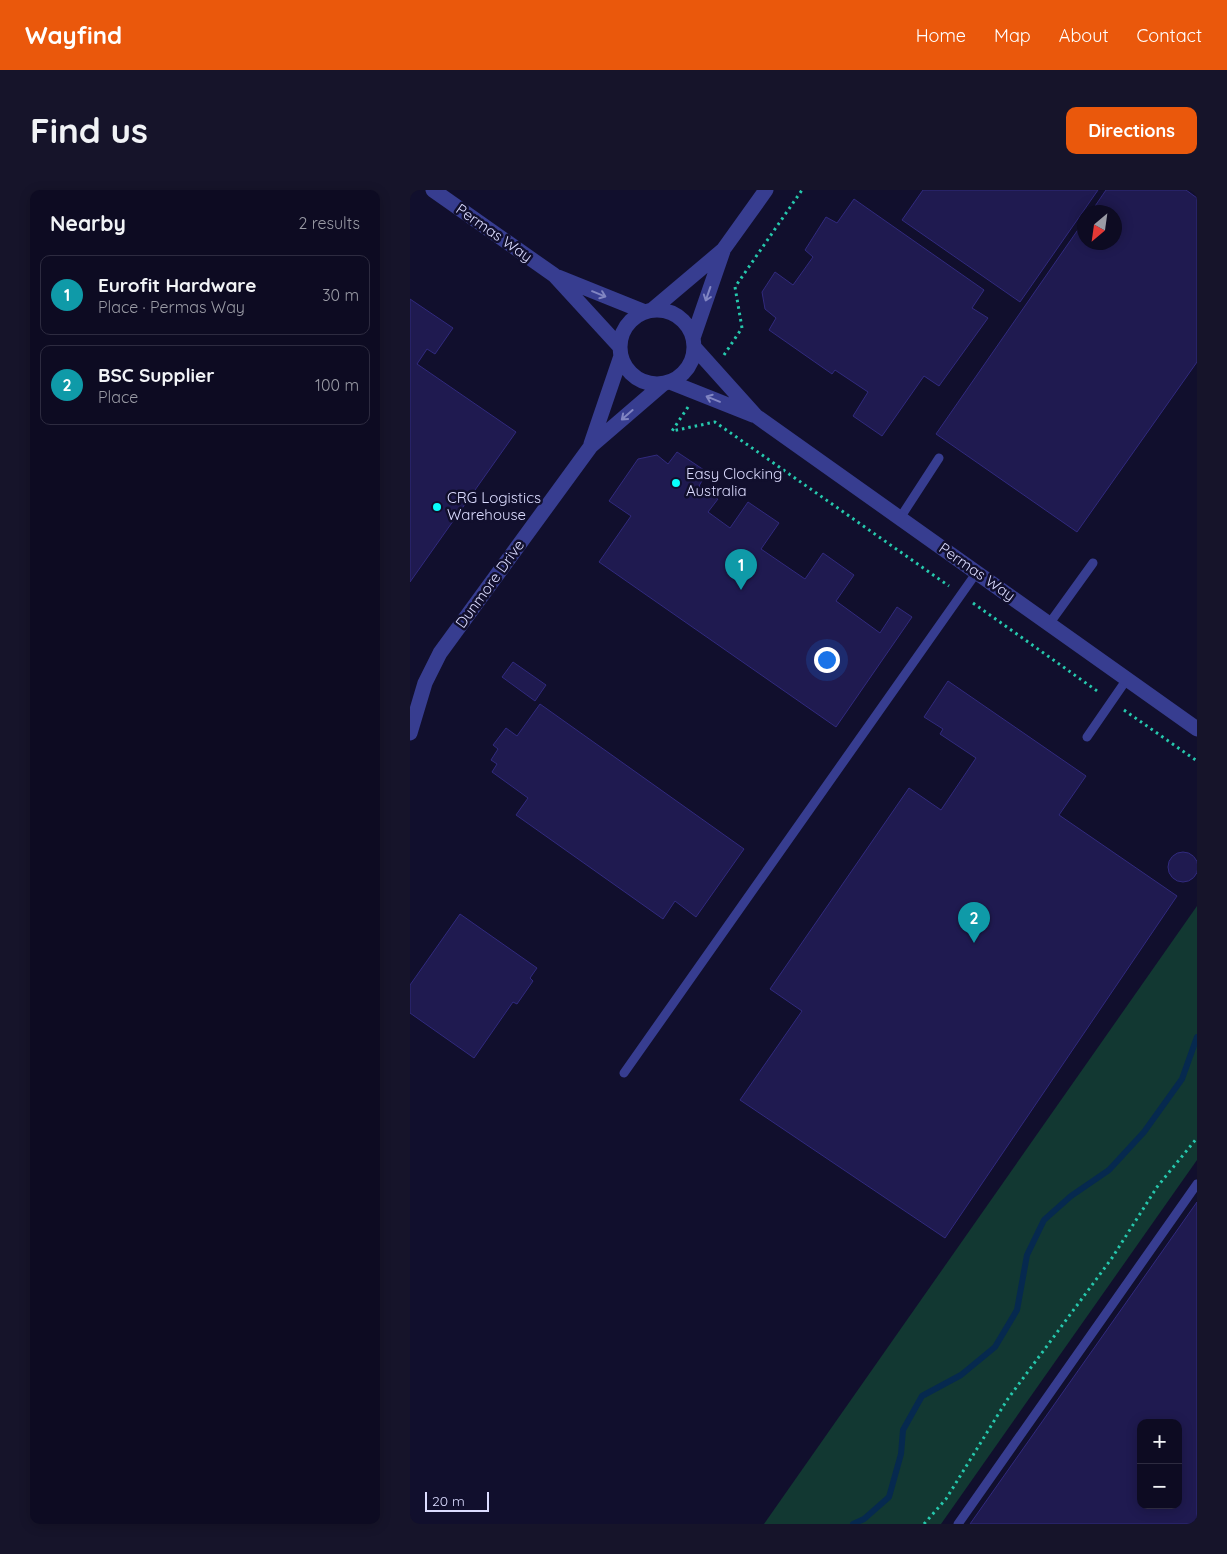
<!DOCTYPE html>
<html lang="en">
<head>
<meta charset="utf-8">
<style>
	:root { --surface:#0d0b22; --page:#16142a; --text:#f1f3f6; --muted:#9a9ba5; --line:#2d2b40; --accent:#ea580c }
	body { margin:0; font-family:Quicksand,sans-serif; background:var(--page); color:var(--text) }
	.controls { position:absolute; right:15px; bottom:15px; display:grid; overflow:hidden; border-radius:10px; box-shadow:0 2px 12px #0003 }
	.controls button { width:45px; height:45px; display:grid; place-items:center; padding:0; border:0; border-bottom:1px solid var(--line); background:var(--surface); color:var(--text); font:25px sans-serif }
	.compass { position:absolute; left:667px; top:15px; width:45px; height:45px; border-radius:50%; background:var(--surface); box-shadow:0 2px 12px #0003; rotate:209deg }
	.scale { position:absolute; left:15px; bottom:12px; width:64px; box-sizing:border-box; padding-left:5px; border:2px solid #dcdcff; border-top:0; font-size:14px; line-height:18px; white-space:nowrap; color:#dcdcff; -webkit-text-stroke:4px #110f2d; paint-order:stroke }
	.you { position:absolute; left:416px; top:469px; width:18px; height:18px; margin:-12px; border:4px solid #fff; border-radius:50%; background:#1a73e8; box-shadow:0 0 0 8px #1a73e833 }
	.badge { display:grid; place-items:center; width:32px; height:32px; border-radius:50%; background:var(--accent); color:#fff; font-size:16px; font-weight:700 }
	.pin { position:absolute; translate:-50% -41px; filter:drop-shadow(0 1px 2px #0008) }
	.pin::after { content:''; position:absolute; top:26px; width:18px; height:15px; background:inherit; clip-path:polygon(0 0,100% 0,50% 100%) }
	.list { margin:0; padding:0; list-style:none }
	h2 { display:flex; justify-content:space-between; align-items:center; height:65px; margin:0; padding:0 20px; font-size:21px }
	h2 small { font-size:16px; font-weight:400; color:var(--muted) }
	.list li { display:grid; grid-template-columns:32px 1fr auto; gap:15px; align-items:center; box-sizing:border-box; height:80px; margin:0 10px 10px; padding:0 10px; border:1px solid var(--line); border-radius:10px }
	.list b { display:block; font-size:19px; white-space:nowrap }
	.list p { margin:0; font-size:16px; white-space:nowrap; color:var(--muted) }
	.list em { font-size:16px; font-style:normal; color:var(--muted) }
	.map { position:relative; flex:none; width:787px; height:1334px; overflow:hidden; border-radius:10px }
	header { display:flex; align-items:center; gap:30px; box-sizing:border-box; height:70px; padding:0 25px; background:var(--accent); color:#fff }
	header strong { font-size:24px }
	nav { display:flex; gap:28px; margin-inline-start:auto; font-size:18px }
	.intro { display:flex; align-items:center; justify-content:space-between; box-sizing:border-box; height:120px; padding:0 30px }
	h1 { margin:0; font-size:35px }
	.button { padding:12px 22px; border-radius:10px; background:var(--accent); color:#fff; font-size:18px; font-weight:700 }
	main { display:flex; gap:30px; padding:0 30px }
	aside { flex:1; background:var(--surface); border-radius:10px; box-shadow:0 2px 12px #0003 }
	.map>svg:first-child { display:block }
</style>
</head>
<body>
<header>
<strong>Wayfind</strong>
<nav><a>Home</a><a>Map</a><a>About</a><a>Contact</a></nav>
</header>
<div class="intro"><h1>Find us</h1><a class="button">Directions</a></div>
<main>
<aside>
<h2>Nearby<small>2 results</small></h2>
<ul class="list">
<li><span class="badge" style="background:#0f9aa8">1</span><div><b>Eurofit Hardware</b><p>Place · Permas Way</p></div><em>30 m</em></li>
<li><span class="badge" style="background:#0f9aa8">2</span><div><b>BSC Supplier</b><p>Place</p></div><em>100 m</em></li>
</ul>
</aside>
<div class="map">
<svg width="787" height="1334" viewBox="0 0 787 1334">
	<rect width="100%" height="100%" fill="#110f2d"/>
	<path fill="#123832" d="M 787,716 L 787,970 L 531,1334 L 354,1334 Z"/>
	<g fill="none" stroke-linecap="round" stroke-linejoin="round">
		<path stroke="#06294f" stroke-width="6" d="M 443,1334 L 454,1329 L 479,1307 L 491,1264 L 493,1240 L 512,1206 L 551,1185 L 585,1157 L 607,1120 L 617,1065 L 634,1030 L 661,1006 L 699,980 L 734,942 L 772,889 L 787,847"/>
	</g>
	<path fill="#1f1a50" stroke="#312a7e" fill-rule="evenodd" d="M 513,0 L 688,0 L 610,112 L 492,30 Z
		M 696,0 L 776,0 L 787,8 L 787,172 L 667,342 L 526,244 L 674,31 L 674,52 L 704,52 L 704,22 L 681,22 Z
		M 444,9 L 574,100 L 562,118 L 578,128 L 529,196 L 514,186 L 472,246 L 443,226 L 458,202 L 425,180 L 422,184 L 359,140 L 366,128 L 355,119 L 352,102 L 365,82 L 383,95 L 403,67 L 395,60 L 416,27 L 427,33 Z
		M 0,109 L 43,138 L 25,164 L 17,159 L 7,174 L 106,242 L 0,392 Z
		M 267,262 L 297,282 L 289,296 L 308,309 L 298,322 L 320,338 L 338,312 L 369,333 L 351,359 L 395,389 L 413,363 L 444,385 L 426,411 L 470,443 L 487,417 L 502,427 L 426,537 L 189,372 L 221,326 L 199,311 L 228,269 L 247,265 L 258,274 Z
		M 103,472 L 136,495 L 125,511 L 92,487 Z
		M 538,491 L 676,586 L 649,625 L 767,706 L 535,1048 L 330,910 L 392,821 L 360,799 L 499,598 L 531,620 L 566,568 L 530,544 L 533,539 L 514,527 Z
		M 130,514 L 334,659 L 286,727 L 265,711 L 253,729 L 106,625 L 118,608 L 82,582 L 87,574 L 81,570 L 88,559 L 83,555 L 96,538 L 107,546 Z
		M758 677a15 15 0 1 1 30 0a15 15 0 1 1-30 0Z
		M 50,724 L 127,778 L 120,788 L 123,791 L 107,814 L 103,812 L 64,868 L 0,823 L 0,795 Z
		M 787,1012 L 787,1334 L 560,1334 ZM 731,1233 L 768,1233 L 768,1315 L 731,1315 Z"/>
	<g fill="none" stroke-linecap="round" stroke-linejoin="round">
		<path stroke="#26c8ad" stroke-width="3" stroke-dasharray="2.5 4" stroke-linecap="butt" d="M 314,165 L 332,138 L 325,97 L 392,0
			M 278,217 L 262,241 L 305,232 L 539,396
			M 563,413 L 690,503
			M 714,520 L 787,571
			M 514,1334 L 536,1309 L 597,1210 L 702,1068 L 747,997 L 787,948"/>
		<path stroke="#373d90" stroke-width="9" d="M 490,328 L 529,268
			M 639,434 L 683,373
			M 677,547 L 717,489
			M 214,883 L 567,382
			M 548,1334 L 787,994"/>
		<path stroke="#373d90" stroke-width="15" d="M 23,0 L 144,85 L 210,157
			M 148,87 L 235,122
			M 242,120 L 313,60 L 356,0
			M210 157a37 37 0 1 1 74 0a37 37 0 1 1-74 0Z
			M 283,148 L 313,61
			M 284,157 L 346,226 L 787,539
			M 260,192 L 343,225
			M 181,254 L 211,166
			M 0,543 L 15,493 L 30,463 L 181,256 L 253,194"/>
	</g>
	<defs><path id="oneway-shaft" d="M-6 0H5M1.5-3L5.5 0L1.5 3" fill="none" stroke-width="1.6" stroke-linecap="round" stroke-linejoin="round" transform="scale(1.25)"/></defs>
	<g stroke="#8185c2">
		<use href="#oneway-shaft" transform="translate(189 104) rotate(22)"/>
		<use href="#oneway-shaft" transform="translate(298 104) rotate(109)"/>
		<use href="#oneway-shaft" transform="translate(303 209) rotate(-158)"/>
		<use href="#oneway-shaft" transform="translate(217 225) rotate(139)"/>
	</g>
	<g fill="#08fffc" stroke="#110f2d" stroke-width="2">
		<circle cx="266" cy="293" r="5"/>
		<circle cx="27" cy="317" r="5"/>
	</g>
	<g text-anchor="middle" stroke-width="5" stroke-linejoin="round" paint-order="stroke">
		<g font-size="15" fill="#dcdcff" stroke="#110f2d">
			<text transform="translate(84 43) rotate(35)" y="5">Permas Way</text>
			<text transform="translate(567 382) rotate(35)" y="5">Permas Way</text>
			<text transform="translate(80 394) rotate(-54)" y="5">Dunmore Drive</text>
		</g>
		<g font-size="15" fill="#dcdcff" stroke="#110f2d" text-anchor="start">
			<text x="276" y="289">Easy Clocking<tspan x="276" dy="17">Australia</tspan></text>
			<text x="37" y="313">CRG Logistics<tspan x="37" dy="17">Warehouse</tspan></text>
		</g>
	</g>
</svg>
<div class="controls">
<button>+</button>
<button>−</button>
</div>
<svg class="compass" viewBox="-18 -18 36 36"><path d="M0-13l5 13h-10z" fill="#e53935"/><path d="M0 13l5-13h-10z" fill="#9a9ba5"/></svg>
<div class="scale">20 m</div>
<div class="you"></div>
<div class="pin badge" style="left:331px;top:400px;background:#0f9aa8">1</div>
<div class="pin badge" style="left:564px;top:753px;background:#0f9aa8">2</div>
</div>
</main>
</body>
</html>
